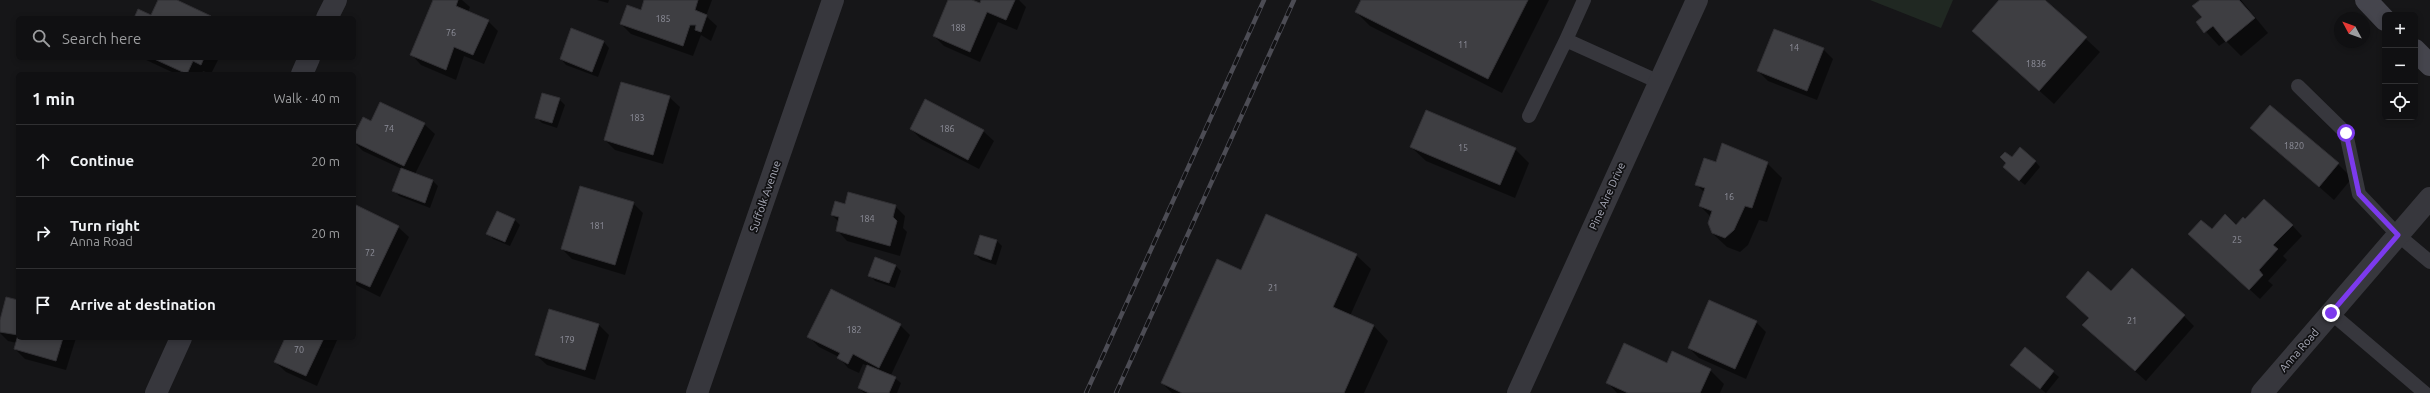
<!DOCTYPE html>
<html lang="en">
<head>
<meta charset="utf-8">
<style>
	:root { --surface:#101012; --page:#1e1e20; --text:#f1f3f6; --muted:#9c9d9f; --line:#303032 }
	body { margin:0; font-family:Ubuntu,sans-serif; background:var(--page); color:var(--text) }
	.controls { position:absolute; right:12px; top:12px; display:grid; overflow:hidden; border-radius:6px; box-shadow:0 2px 6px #0003 }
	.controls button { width:36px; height:36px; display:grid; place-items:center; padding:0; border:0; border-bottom:1px solid var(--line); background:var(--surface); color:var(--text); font:20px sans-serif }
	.compass { position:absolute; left:2334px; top:12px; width:36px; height:36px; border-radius:50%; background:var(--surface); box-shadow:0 2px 6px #0003; rotate:311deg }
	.stop { position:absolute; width:12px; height:12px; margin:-9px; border:3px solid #7c3aed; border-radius:50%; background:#fff }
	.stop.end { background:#7c3aed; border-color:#fff; box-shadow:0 1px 4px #0008 }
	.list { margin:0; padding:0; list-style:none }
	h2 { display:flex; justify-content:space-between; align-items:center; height:52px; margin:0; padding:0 16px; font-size:17px }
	h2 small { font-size:13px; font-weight:400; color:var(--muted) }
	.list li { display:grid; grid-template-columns:26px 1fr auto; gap:12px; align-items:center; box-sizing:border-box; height:72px; padding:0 16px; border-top:1px solid var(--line) }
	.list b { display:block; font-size:15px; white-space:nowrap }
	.list p { margin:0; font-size:13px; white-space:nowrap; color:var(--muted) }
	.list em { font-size:13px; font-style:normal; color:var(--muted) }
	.icon { flex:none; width:22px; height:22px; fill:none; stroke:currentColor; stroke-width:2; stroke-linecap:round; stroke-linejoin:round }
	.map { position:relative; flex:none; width:2430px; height:393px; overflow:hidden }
	.search { position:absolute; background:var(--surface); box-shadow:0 2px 6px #0003; left:16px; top:16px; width:340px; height:44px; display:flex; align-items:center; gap:10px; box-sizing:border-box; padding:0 14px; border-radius:6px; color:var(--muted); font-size:15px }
	.panel { position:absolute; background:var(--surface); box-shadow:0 2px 6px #0003; left:16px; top:72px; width:340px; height:268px; border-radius:6px }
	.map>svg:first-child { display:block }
</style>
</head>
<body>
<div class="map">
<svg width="2430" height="393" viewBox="0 0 2430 393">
	<rect width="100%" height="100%" fill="#161618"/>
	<path fill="#202822" d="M 1870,0 L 1953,0 L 1941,28 Z"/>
	<path fill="#0007" d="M 434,0 L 462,0 L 470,7 L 468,12 L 488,21 L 498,31 L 484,64 L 464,56 L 456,80 L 421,65 L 411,54 Z
		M 597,0 L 609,0 L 608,3 Z
		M 645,0 L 712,0 L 706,16 L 717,26 L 711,41 L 701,35 L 693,56 L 631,34 L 621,24 L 641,11 Z
		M 949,0 L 970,0 L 980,4 L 982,0 L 1019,0 L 1026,7 L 1017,30 L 998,22 L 980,62 L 944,46 L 934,36 Z
		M 1362,0 L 1549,0 L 1502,93 L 1370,26 L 1356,12 Z
		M 2000,0 L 2044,0 L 2100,52 L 2054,104 L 1973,31 Z
		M 2201,0 L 2241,0 L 2268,33 L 2241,56 L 2226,41 L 2219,46 L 2197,22 L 2203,17 Z
		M 572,30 L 604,42 L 609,48 L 598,77 L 566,65 L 561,59 Z
		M 1823,49 L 1833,59 L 1817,100 L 1768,81 L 1758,71 Z
		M 142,58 L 219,58 L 211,74 L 203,71 L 202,74 L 176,74 Z
		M 669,97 L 680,107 L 663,164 L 615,150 L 605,140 Z
		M 559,99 L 565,105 L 557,128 L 542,123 L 536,117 Z
		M 371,122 L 424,124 L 435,134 L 415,174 L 432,180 L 438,186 L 430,208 L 399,196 L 394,190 L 402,169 L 363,151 L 354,142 L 354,138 Z
		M 2252,128 L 2338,164 L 2352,178 L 2334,200 Z
		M 911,129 L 983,131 L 994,141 L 979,169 L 921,139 Z
		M 1411,147 L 1515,149 L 1529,163 L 1515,198 L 1426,161 Z
		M 2012,159 L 2035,161 L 2040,167 L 2025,185 L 2010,173 Z
		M 1767,163 L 1782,178 L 1767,222 L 1759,220 L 1748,245 L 1740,252 L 1727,247 L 1712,233 L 1711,217 L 1700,206 L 1705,193 L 1696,184 L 1716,164 Z
		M 633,203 L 643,213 L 625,275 L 572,259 L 562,249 Z
		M 354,206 L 398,227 L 409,237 L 380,297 L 354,284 Z
		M 845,206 L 895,206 L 905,216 L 903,228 L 907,232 L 900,256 L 847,241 L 837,230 L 839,222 L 832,215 Z
		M 514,219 L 520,225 L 510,246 L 493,239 L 488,233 Z
		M 2245,221 L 2292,225 L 2302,236 L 2283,256 L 2287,260 L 2268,281 L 2273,285 L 2260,299 L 2200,244 L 2212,231 L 2237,226 Z
		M 997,241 L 1002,246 L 996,265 L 981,260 L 975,254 Z
		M 1356,255 L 1371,269 L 1350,316 L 1374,326 L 1388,341 L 1364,393 L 1172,393 L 1162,383 L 1241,271 Z
		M 895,265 L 901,271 L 895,288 L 875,281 L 870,275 Z
		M 2111,293 L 2184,316 L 2194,326 L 2146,381 L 2094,335 Z
		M 18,301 L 18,338 L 76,338 L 66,370 L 25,359 L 15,349 L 17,343 L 8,341 L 0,333 L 0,324 Z
		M 1756,322 L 1766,332 L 1746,379 L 1699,358 L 1689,348 Z
		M 599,325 L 609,335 L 595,380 L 547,365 L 536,355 Z
		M 900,325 L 910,335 L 891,375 L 901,383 L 897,393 L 864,393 L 859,388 L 868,366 L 863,364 L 859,373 L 848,368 L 839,357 L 819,347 L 808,336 Z
		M 286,338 L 338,338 L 317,386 L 286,372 L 275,362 Z
		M 2025,349 L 2059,377 L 2046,393 L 2017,370 Z
		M 1668,364 L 1710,370 L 1724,384 L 1720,393 L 1617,393 L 1608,383 Z"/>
	<path fill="#3e3e42" stroke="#313034" d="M 158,0 L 177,0 L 211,16 L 210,18 L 134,18 L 138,9 L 151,15 Z
		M 433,0 L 458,0 L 456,6 L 489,20 L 473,55 L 454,47 L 446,70 L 410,55 Z
		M 644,0 L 698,0 L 695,10 L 707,15 L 701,32 L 695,30 L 696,25 L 690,25 L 683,46 L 620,24 L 627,5 L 641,10 Z
		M 948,0 L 972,0 L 980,3 L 981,0 L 1015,0 L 1006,20 L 987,12 L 970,52 L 933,36 Z
		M 1361,0 L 1528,0 L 1488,79 L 1355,12 Z
		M 1999,0 L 2045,0 L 2087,37 L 2039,91 L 1972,31 Z
		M 2200,0 L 2239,0 L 2255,18 L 2226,42 L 2213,26 L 2204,33 L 2196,22 L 2202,17 L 2192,6 Z
		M 571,28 L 604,41 L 592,72 L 560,59 Z
		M 1774,29 L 1824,48 L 1807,91 L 1757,71 Z
		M 152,58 L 204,58 L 201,65 L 193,61 L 187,74 Z
		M 621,82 L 670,96 L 653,155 L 604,140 Z
		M 542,93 L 560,98 L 552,123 L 535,118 Z
		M 925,99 L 984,130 L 968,160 L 910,129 Z
		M 380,102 L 425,123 L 404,166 L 354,142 L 354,135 L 363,117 L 371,121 Z
		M 2270,105 L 2339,163 L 2319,187 L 2250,128 Z
		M 1426,110 L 1516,148 L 1500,185 L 1410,147 Z
		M 1722,143 L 1768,162 L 1752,208 L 1745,206 L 1734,230 L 1725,238 L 1712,233 L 1708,223 L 1712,211 L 1699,206 L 1705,188 L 1695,185 L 1704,158 L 1716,162 Z
		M 2020,147 L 2036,161 L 2019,181 L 2003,167 L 2006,163 L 2000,157 L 2005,152 L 2012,157 Z
		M 401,168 L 433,180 L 425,203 L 392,191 Z
		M 580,186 L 634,202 L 615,265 L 561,249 Z
		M 848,192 L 896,205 L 893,217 L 897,221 L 890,246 L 836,231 L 839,217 L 831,215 L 835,201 L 845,204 Z
		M 2264,199 L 2293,225 L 2273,245 L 2278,249 L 2259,270 L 2263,275 L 2249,290 L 2188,234 L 2201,220 L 2212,229 L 2225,214 L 2236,225 L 2243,217 L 2245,219 Z
		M 354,204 L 399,226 L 370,287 L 354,280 Z
		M 497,211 L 515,219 L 505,242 L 486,234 Z
		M 1266,214 L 1357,254 L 1333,307 L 1374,325 L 1344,393 L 1182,393 L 1161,383 L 1217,259 L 1241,270 Z
		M 980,235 L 997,240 L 991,260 L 974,254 Z
		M 875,257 L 896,265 L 889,283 L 868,276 Z
		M 2132,268 L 2185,315 L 2135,371 L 2082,325 L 2089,318 L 2066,297 L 2088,271 L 2111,291 Z
		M 831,289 L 901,324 L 879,368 L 853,354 L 848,364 L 837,358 L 840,353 L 807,337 Z
		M 6,297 L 18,300 L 18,338 L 63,338 L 56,361 L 14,349 L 18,335 L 0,332 L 0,320 Z
		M 1709,300 L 1757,321 L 1735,369 L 1688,348 Z
		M 549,309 L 599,324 L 585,370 L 535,355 Z
		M 285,338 L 324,338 L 306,376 L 274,362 Z
		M 1624,343 L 1667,363 L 1672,351 L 1711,369 L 1700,393 L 1628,393 L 1606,383 Z
		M 2025,347 L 2054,371 L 2040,389 L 2010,365 Z
		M 867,365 L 896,377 L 889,393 L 869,393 L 858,388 Z"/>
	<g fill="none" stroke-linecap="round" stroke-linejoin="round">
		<path stroke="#37373d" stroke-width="14" d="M 1584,0 L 1566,40 L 1659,82
			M 2298,86 L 2346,133 L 2359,194 L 2398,235 L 2430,262
			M 1529,116 L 1566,40
			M 2331,313 L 2425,393"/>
		<path stroke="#37373d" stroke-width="22" d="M 327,18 L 336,0
			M 302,74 L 309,58
			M 156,393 L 181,338
			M 2262,393 L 2430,198"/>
		<path stroke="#37373d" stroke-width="22" d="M 697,393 L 833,0
			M 1518,393 L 1697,0"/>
		<path stroke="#45454d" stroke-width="22" d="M 2366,0 L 2385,20
			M 2415,50 L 2430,65"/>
		<g stroke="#4c4c54" stroke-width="4.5">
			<path id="rail" d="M 1086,393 L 1264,0
				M 1116,393 L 1294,0"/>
		</g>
		<use href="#rail" stroke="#111113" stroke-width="3" stroke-dasharray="9" stroke-linecap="butt"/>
	</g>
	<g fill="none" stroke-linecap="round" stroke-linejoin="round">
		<path stroke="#7c3aed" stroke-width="5" d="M 2331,313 L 2398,235 L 2359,194 L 2346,133"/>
	</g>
	<g text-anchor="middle" stroke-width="3.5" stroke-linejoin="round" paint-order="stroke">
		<g font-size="9" fill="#8e8f9a">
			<text x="663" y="22">185</text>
			<text x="958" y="31">188</text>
			<text x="451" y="36">76</text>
			<text x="1463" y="48">11</text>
			<text x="1794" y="51">14</text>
			<text x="2036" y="67">1836</text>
			<text x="637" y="121">183</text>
			<text x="389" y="132">74</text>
			<text x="947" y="132">186</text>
			<text x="2294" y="149">1820</text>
			<text x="1463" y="151">15</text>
			<text x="1729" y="200">16</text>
			<text x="867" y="222">184</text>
			<text x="597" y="229">181</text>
			<text x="2237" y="243">25</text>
			<text x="370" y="256">72</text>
			<text x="1273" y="291">21</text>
			<text x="2132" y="324">21</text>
			<text x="854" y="333">182</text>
			<text x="567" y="343">179</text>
			<text x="299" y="353">70</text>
		</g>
		<g font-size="11" fill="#a8aab8" stroke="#111113">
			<text transform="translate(765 196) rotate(-71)" y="4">Suffolk Avenue</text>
			<text transform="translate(1607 196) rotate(-66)" y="4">Pine Aire Drive</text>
			<text transform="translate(2299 350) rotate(-49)" y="4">Anna Road</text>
		</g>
	</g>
</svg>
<div class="controls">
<button>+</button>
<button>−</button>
<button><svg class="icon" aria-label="locate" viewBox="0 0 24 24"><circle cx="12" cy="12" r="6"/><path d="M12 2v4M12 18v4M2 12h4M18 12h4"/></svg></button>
</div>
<svg class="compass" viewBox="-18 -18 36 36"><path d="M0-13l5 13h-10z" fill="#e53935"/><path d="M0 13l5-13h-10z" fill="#9c9d9f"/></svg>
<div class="stop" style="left:2346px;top:133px"></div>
<div class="stop end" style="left:2331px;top:313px"></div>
<div class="search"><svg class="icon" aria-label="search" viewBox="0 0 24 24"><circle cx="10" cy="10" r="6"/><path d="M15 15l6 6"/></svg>Search here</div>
<section class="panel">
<h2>1 min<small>Walk · 40 m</small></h2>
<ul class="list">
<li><svg class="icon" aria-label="ahead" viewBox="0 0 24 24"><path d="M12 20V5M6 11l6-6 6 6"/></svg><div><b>Continue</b></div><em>20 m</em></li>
<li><svg class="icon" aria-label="right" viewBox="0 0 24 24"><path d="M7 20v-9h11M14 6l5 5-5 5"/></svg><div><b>Turn right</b><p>Anna Road</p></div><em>20 m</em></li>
<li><svg class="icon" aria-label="arrive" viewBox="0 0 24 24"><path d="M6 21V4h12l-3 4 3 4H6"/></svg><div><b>Arrive at destination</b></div></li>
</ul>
</section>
</div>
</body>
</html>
